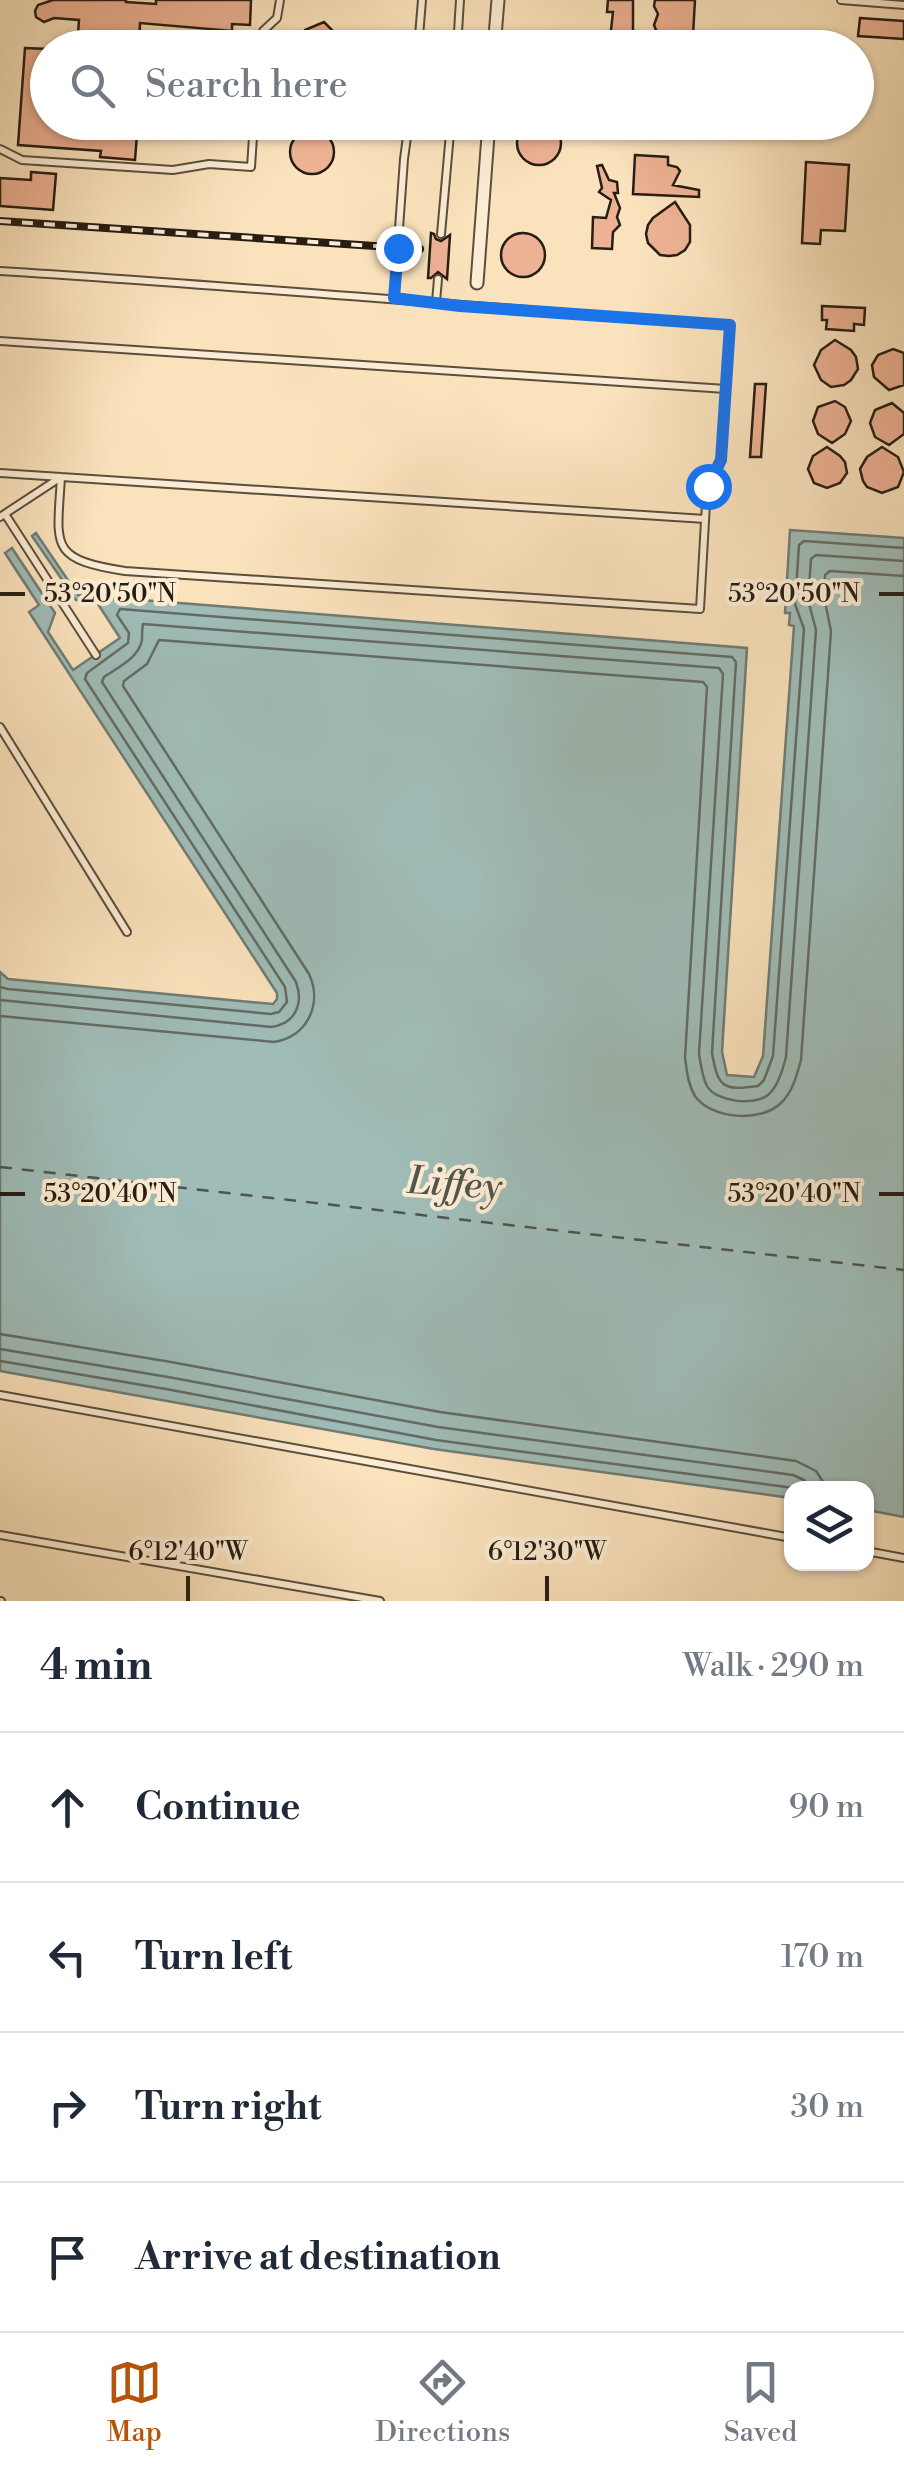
<!DOCTYPE html>
<html lang="en">
<head>
<meta charset="utf-8">
<style>
	:root { --surface:#fff; --page:#f2f2f3; --text:#1f2937; --muted:#747a83; --line:#e0e1e3; --accent:#b45309 }
	body { margin:0; font-family:"Libre Bodoni",serif; background:var(--page); color:var(--text) }
	.controls { position:absolute; right:30px; bottom:30px; display:grid; overflow:hidden; border-radius:20px; box-shadow:0 2px 8px #0004 }
	.controls button { width:90px; height:90px; display:grid; place-items:center; padding:0; border:0; border-bottom:2px solid var(--line); background:var(--surface); color:var(--text); font:50px sans-serif }
	.stop { position:absolute; width:30px; height:30px; margin:-22px; border:8px solid #1a73e8; border-radius:50%; background:#fff }
	.stop.end { background:#1a73e8; border-color:#fff; box-shadow:0 2px 10px #0008 }
	.list { margin:0; padding:0; list-style:none }
	h2 { display:flex; justify-content:space-between; align-items:center; height:130px; margin:0; padding:0 40px; font-size:42px }
	h2 small { font-size:32px; font-weight:400; color:var(--muted) }
	.list li { display:grid; grid-template-columns:65px 1fr auto; gap:30px; align-items:center; box-sizing:border-box; height:150px; padding:0 40px; border-top:2px solid var(--line) }
	.list b { display:block; font-size:38px; white-space:nowrap }
	.list em { font-size:32px; font-style:normal; color:var(--muted) }
	.icon { flex:none; width:55px; height:55px; fill:none; stroke:currentColor; stroke-width:2; stroke-linecap:round; stroke-linejoin:round }
	.map { position:relative; flex:none; width:904px; height:1601px; overflow:hidden }
	.search { position:absolute; background:var(--surface); box-shadow:0 2px 8px #0004; left:30px; right:30px; top:30px; height:110px; display:flex; align-items:center; gap:25px; box-sizing:border-box; padding:0 35px; border-radius:55px; color:var(--muted); font-size:38px }
	.sheet { height:730px; background:var(--surface) }
	nav { display:flex; justify-content:space-around; align-items:center; box-sizing:border-box; height:140px; border-top:2px solid var(--line); background:var(--surface); font-size:28px; color:var(--muted) }
	nav a { display:grid; justify-items:center; gap:5px }
	nav .on { color:var(--accent) }
	.map>svg:first-child { display:block }
</style>
</head>
<body>
<div class="map">
<svg width="904" height="1601" viewBox="0 0 904 1601">
	<rect width="100%" height="100%" fill="#fae2bc"/>
	<filter id="stains"><feTurbulence type="fractalNoise" baseFrequency=".002" numOctaves="4"/><feColorMatrix values="0 0 0 0 .2 0 0 0 0 .09 0 0 0 0 .02 0 0 0 .5 -.17"/></filter>
	<radialGradient id="worn" r=".72"><stop offset=".6" stop-color="#630" stop-opacity="0"/><stop offset="1" stop-color="#630" stop-opacity=".3"/></radialGradient>
	<path fill="#9fbcb7" stroke="#6f7c75" stroke-width="2.5" d="M 790,530 L 904,538 L 904,1517 L 867,1510 L 866,1488 L 792,1488 L 791,1498 L 434,1449 L 0,1371 L 0,972 L 8,979 L 273,1004 L 277,999 L 277,993 L 29,612 L 39,605 L 5,553 L 12,548 L 55,613 L 48,632 L 73,670 L 120,638 L 96,601 L 76,600 L 32,536 L 36,533 L 78,595 L 747,648 L 722,1052 L 727,1075 L 754,1077 L 763,1056 L 794,626 L 789,625 L 790,613 L 785,613 Z"/>
	<g fill="none" stroke-linecap="round" stroke-linejoin="round">
		<path stroke="#626c65" stroke-width="2.5" d="M 0,987 L 8,989 L 271,1014 L 279,1012 L 287,1002 L 285,987 L 85,679 L 87,673 L 128,643 L 129,633 L 117,615 L 120,609 L 732,657 L 736,662 L 712,1053 C 718,1087 722,1091 758,1086 L 764,1080 L 773,1056 L 804,629 L 795,604 L 799,545 L 804,541 L 904,548
			M 0,1000 L 271,1027 C 295,1024 304,1004 296,982 L 102,682 L 104,677 C 117,668 139,658 142,640 C 142,635 142,629 143,624 L 719,668 L 723,674 L 699,1054 C 701,1064 702,1077 707,1086 C 716,1102 754,1106 768,1095 C 778,1087 783,1069 786,1057 L 816,630 L 808,600 L 811,559 L 816,555 L 904,561
			M 0,1016 L 274,1042 C 307,1037 323,1004 309,974 L 123,686 L 124,681 L 147,664 L 159,640 L 703,682 L 707,687 L 685,1058 C 687,1071 688,1085 695,1096 C 711,1119 761,1123 781,1103 C 792,1093 797,1075 801,1060 L 831,631 L 824,597 L 825,575 L 830,571 L 904,576
			M 0,1334 L 171,1362 L 440,1412 L 796,1461 L 816,1471 L 827,1488
			M 0,1349 L 168,1377 L 438,1427 L 793,1475 L 804,1480 L 811,1488
			M 0,1361 L 166,1389 L 436,1440 L 794,1488"/>
		<path stroke="#50554c" stroke-width="2.5" stroke-dasharray="12 10" stroke-linecap="butt" d="M 0,1167 L 904,1270"/>
	</g>
	<path fill="#edb193" stroke="#261d13" stroke-width="2.5" d="M 53,0 L 126,0 L 126,2 L 156,4 L 156,0 L 251,0 L 250,25 L 232,24 L 232,31 L 140,23 L 139,48 L 77,48 L 79,20 L 54,18 L 44,22 L 36,17 L 35,11 L 38,5 Z
		M 608,0 L 633,0 L 633,31 L 621,47 L 611,30 L 613,12 L 607,12 Z
		M 655,0 L 695,0 L 693,35 L 660,33 L 656,30 L 654,25 L 658,14 L 654,6 Z
		M 860,18 L 904,21 L 904,39 L 858,36 Z
		M 324,22 L 338,36 L 340,48 L 298,48 L 305,30 Z
		M 25,48 L 48,49 L 48,122 L 138,122 L 135,160 L 100,157 L 101,151 L 18,145 Z
		M517 143a22 22 0 1 1 44 0a22 22 0 1 1-44 0Z
		M290 152a22 22 0 1 1 44 0a22 22 0 1 1-44 0Z
		M 635,155 L 668,157 L 668,165 L 677,167 L 680,171 L 673,185 L 699,190 L 699,197 L 633,194 Z
		M 806,162 L 849,165 L 845,231 L 821,230 L 820,244 L 802,243 Z
		M 602,165 L 609,180 L 617,182 L 618,193 L 614,193 L 620,208 L 617,217 L 620,225 L 613,232 L 612,249 L 592,248 L 593,217 L 606,218 L 611,200 L 599,192 L 602,188 L 597,166 Z
		M 31,172 L 56,174 L 53,210 L 0,206 L 0,178 L 31,180 Z
		M 675,202 L 690,225 L 690,242 L 685,250 L 677,255 L 669,256 L 660,255 L 648,243 L 646,234 L 648,225 L 653,218 Z
		M 431,233 L 434,234 L 436,239 L 441,241 L 450,235 L 447,279 L 438,272 L 431,278 L 428,278 Z
		M501 255a22 22 0 1 1 44 0a22 22 0 1 1-44 0Z
		M 822,306 L 865,308 L 864,325 L 854,324 L 854,331 L 826,329 L 827,320 L 822,320 Z
		M 835,340 L 851,350 L 856,357 L 858,369 L 851,380 L 844,385 L 831,387 L 821,380 L 814,365 L 821,350 Z
		M 893,349 L 904,353 L 904,385 L 889,390 L 874,377 L 872,365 L 878,355 Z
		M 755,384 L 766,384 L 761,457 L 750,457 Z
		M 835,401 L 845,407 L 851,421 L 845,434 L 832,443 L 818,434 L 813,421 L 818,407 Z
		M 892,403 L 904,413 L 904,434 L 889,445 L 875,437 L 870,423 L 875,410 Z
		M 827,447 L 840,456 L 845,462 L 847,473 L 840,483 L 827,488 L 814,483 L 808,469 L 813,456 Z
		M 882,447 L 898,457 L 904,472 L 898,487 L 882,493 L 867,487 L 863,481 L 860,469 L 867,457 Z"/>
	<g fill="none" stroke-linecap="round" stroke-linejoin="round">
		<g stroke="#5b4e3d" stroke-width="10">
			<path id="service" d="M 841,0 L 904,5
				M 260,48 L 263,31 L 277,18 L 280,0
				M 418,48 L 422,0
				M 457,48 L 460,0
				M 0,149 L 22,160 L 173,170 L 209,164 L 251,167 L 254,122
				M 441,234 L 451,122
				M 0,271 C 244,286 486,308 730,325 L 721,460 L 707,486 L 700,609 L 125,571 C 48,559 57,546 61,477
				M 394,298 L 404,159 L 409,122
				M 436,302 L 438,279
				M 0,341 L 726,389
				M 0,473 L 705,519
				M 5,514 L 96,655
				M 0,517 L 61,477
				M 0,727 L 127,932
				M 0,1395 L 792,1538
				M 0,1535 L 380,1601
				M 866,1551 L 904,1558
				M 0,1601 L 1,1601"/>
		</g>
		<g stroke="#5b4e3d" stroke-width="15">
			<path id="minor" d="M 494,48 L 498,0
				M 477,283 L 489,122"/>
		</g>
		<use href="#service" stroke="#fcecd3" stroke-width="6"/>
		<use href="#minor" stroke="#fcecd3" stroke-width="11"/>
		<g stroke="#261d13" stroke-width="8">
			<path id="rail" d="M 0,221 L 420,249"/>
		</g>
		<use href="#rail" stroke="#fcecd3" stroke-width="4" stroke-dasharray="11" stroke-linecap="butt"/>
	</g>
	<g fill="none" stroke-linecap="round" stroke-linejoin="round">
		<path stroke="#1a73e8" stroke-width="12" d="M 398,248 L 394,298 L 460,306 L 730,325 L 721,460 L 708,486"/>
	</g>
	<path fill="none" stroke="#261d13" stroke-width="4" d="M 0,594 L 25,594M 879,594 L 904,594M 0,1194 L 25,1194M 879,1194 L 904,1194M 188,1576 L 188,1601M 547,1576 L 547,1601"/>
	<g text-anchor="middle" stroke-width="8" stroke-linejoin="round" paint-order="stroke">
		<g font-size="38" font-style="italic" fill="#50554c" stroke="#fcecd3">
			<text transform="translate(455 1183) rotate(4)" y="13">Liffey</text>
		</g>
	</g>
	<g font-size="25" text-anchor="middle" fill="#261d13" stroke="#fcecd3" stroke-width="8" stroke-linejoin="round" paint-order="stroke">
		<text x="110" y="602">53°20'50"N</text>
		<text x="794" y="602">53°20'50"N</text>
		<text x="110" y="1202">53°20'40"N</text>
		<text x="794" y="1202">53°20'40"N</text>
		<text x="188" y="1560">6°12'40"W</text>
		<text x="547" y="1560">6°12'30"W</text>
	</g>
	<rect width="100%" height="100%" filter="url(#stains)"/>
	<rect width="100%" height="100%" fill="url(#worn)"/>
</svg>
<div class="controls">
<button><svg class="icon" aria-label="layers" viewBox="0 0 24 24"><path d="M12 4l9 5-9 5-9-5zM3 14l9 5 9-5"/></svg></button>
</div>
<div class="stop" style="left:708px;top:486px"></div>
<div class="stop end" style="left:398px;top:248px"></div>
<div class="search"><svg class="icon" aria-label="search" viewBox="0 0 24 24"><circle cx="10" cy="10" r="6"/><path d="M15 15l6 6"/></svg>Search here</div>
</div>
<section class="sheet">
<h2>4 min<small>Walk · 290 m</small></h2>
<ul class="list">
<li><svg class="icon" aria-label="ahead" viewBox="0 0 24 24"><path d="M12 20V5M6 11l6-6 6 6"/></svg><div><b>Continue</b></div><em>90 m</em></li>
<li><svg class="icon" aria-label="left" viewBox="0 0 24 24"><path d="M17 20v-9H6M10 6l-5 5 5 5"/></svg><div><b>Turn left</b></div><em>170 m</em></li>
<li><svg class="icon" aria-label="right" viewBox="0 0 24 24"><path d="M7 20v-9h11M14 6l5 5-5 5"/></svg><div><b>Turn right</b></div><em>30 m</em></li>
<li><svg class="icon" aria-label="arrive" viewBox="0 0 24 24"><path d="M6 21V4h12l-3 4 3 4H6"/></svg><div><b>Arrive at destination</b></div></li>
</ul>
</section>
<nav>
<a class="on"><svg class="icon" aria-label="map" viewBox="0 0 24 24"><path d="M3 6l6-2 6 2 6-2v14l-6 2-6-2-6 2zM9 4v14M15 6v14"/></svg>Map</a>
<a><svg class="icon" aria-label="directions" viewBox="0 0 24 24"><path d="M12 3l9 9-9 9-9-9zM9 14v-3h6M13 9l2 2-2 2"/></svg>Directions</a>
<a><svg class="icon" aria-label="saved" viewBox="0 0 24 24"><path d="M7 4h10v16l-5-4-5 4z"/></svg>Saved</a>
</nav>
</body>
</html>
